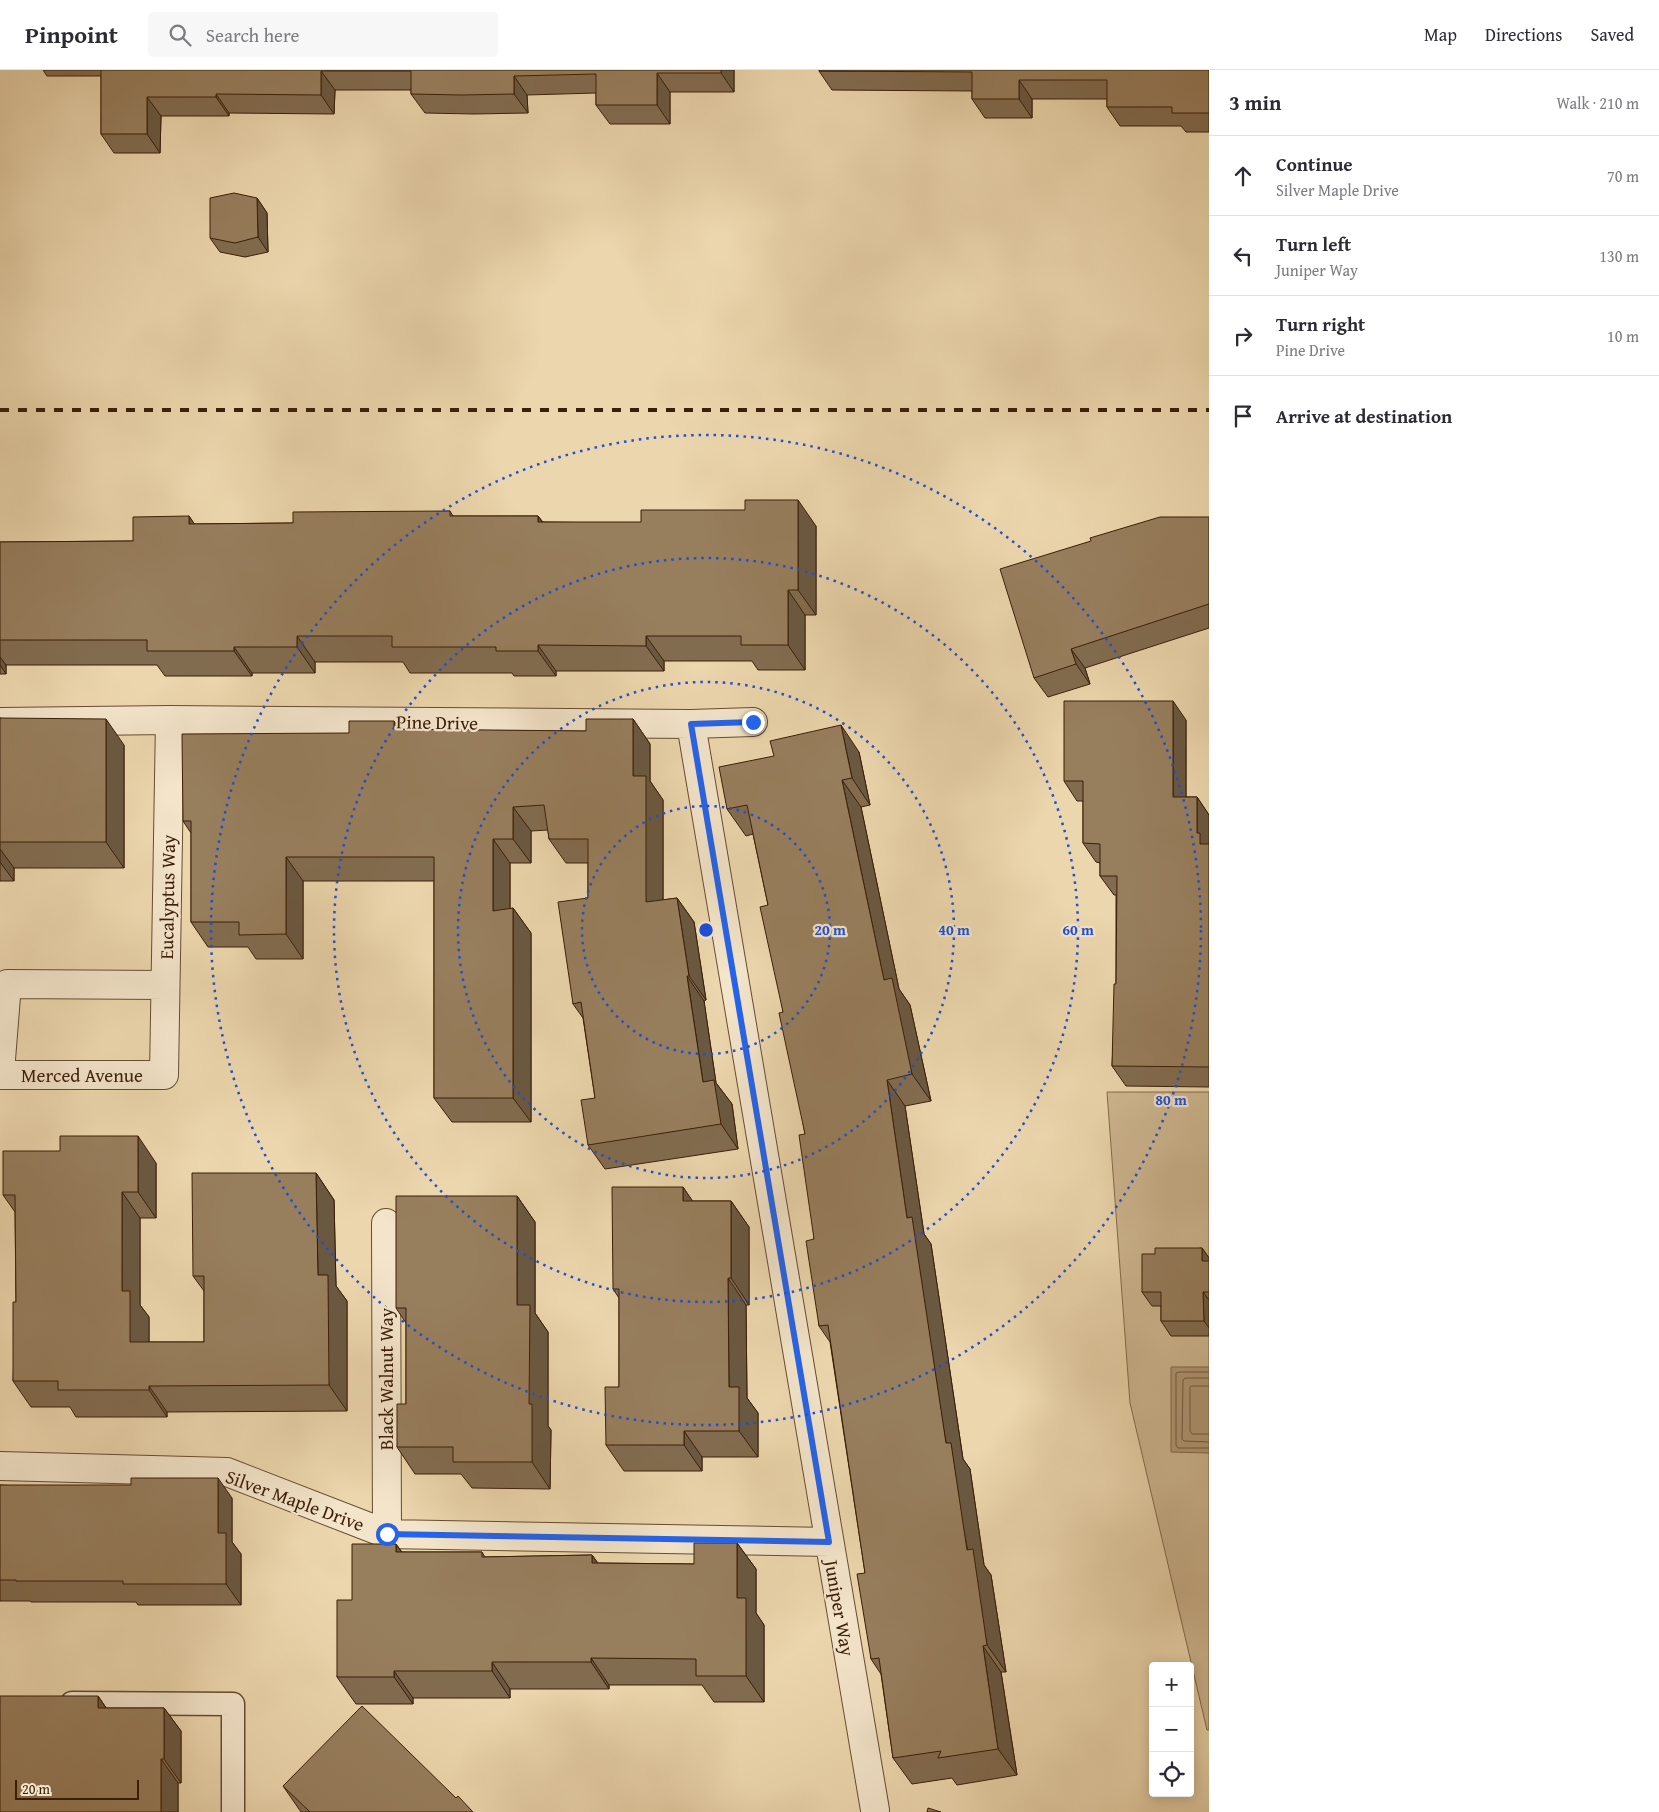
<!DOCTYPE html>
<html lang="en">
<head>
<meta charset="utf-8">
<style>
	:root { --surface:#fff; --page:#f7f7f7; --text:#2b2b33; --muted:#7c7c81; --line:#e1e1e2 }
	body { margin:0; font-family:"Gentium Book Plus",serif; background:var(--page); color:var(--text) }
	.controls { position:absolute; right:15px; bottom:15px; display:grid; overflow:hidden; border-radius:5px; box-shadow:0 2px 12px #0003 }
	.controls button { width:45px; height:45px; display:grid; place-items:center; padding:0; border:0; border-bottom:1px solid var(--line); background:var(--surface); color:var(--text); font:25px sans-serif }
	.scale { position:absolute; left:15px; bottom:12px; width:124px; box-sizing:border-box; padding-left:5px; border:2px solid #3a1e06; border-top:0; font-size:14px; line-height:18px; white-space:nowrap; color:#3a1e06; -webkit-text-stroke:4px #f3e4ca; paint-order:stroke }
	.stop { position:absolute; width:15px; height:15px; margin:-11px; border:4px solid #2563eb; border-radius:50%; background:#fff }
	.stop.end { background:#2563eb; border-color:#fff; box-shadow:0 1px 5px #0008 }
	.list { margin:0; padding:0; list-style:none }
	h2 { display:flex; justify-content:space-between; align-items:center; height:65px; margin:0; padding:0 20px; font-size:21px }
	h2 small { font-size:16px; font-weight:400; color:var(--muted) }
	.list li { display:grid; grid-template-columns:32px 1fr auto; gap:15px; align-items:center; box-sizing:border-box; height:80px; padding:0 20px; border-top:1px solid var(--line) }
	.list b { display:block; font-size:19px; white-space:nowrap }
	.list p { margin:0; font-size:16px; white-space:nowrap; color:var(--muted) }
	.list em { font-size:16px; font-style:normal; color:var(--muted) }
	.icon { flex:none; width:28px; height:28px; fill:none; stroke:currentColor; stroke-width:2; stroke-linecap:round; stroke-linejoin:round }
	.map { position:relative; flex:none; width:1209px; height:1742px; overflow:hidden }
	header { display:flex; align-items:center; gap:30px; box-sizing:border-box; height:70px; padding:0 25px; background:var(--surface); border-bottom:1px solid var(--line) }
	header strong { font-size:24px }
	nav { display:flex; gap:28px; margin-inline-start:auto; font-size:18px }
	.search { width:350px; height:45px; background:var(--page); display:flex; align-items:center; gap:12px; box-sizing:border-box; padding:0 18px; border-radius:5px; color:var(--muted); font-size:19px }
	main { display:flex }
	aside { flex:1; background:var(--surface) }
	.map>svg:first-child { display:block }
</style>
</head>
<body>
<header>
<strong>Pinpoint</strong>
<div class="search"><svg class="icon" aria-label="search" viewBox="0 0 24 24"><circle cx="10" cy="10" r="6"/><path d="M15 15l6 6"/></svg>Search here</div>
<nav><a>Map</a><a>Directions</a><a>Saved</a></nav>
</header>
<main>
<div class="map">
<svg width="1209" height="1742" viewBox="0 0 1209 1742">
	<rect width="100%" height="100%" fill="#ecd6ad"/>
	<filter id="stains"><feTurbulence type="fractalNoise" baseFrequency=".004" numOctaves="4"/><feColorMatrix values="0 0 0 0 .2 0 0 0 0 .09 0 0 0 0 .02 0 0 0 .5 -.17"/></filter>
	<radialGradient id="worn" r=".72"><stop offset=".6" stop-color="#630" stop-opacity="0"/><stop offset="1" stop-color="#630" stop-opacity=".3"/></radialGradient>
	<path fill="#ceb791" stroke="#846a4c" d="M 1107,1022 L 1209,1022 L 1209,1660 L 1207,1660 L 1130,1333 Z"/>
	<path fill="#af9774" stroke="#806748" d="M 1171,1297 L 1209,1297 L 1209,1383 L 1171,1382 Z"/>
	<g fill="none" stroke-linecap="round" stroke-linejoin="round">
		<path stroke="#745a3d" stroke-width="1" d="M 1209,1302 L 1179,1302 L 1176,1303 L 1176,1375 L 1178,1378 L 1209,1378
			M 1209,1308 L 1185,1308 L 1183,1310 L 1182,1369 L 1184,1371 L 1209,1372
			M 1209,1316 L 1192,1316 L 1190,1317 L 1190,1361 L 1192,1364 L 1209,1364"/>
		<g stroke="#664c30" stroke-width="25">
			<path id="lane" d="M 72,1633 L 233,1634 L 233,1742"/>
		</g>
		<g stroke="#664c30" stroke-width="30">
			<path id="street" d="M 0,652 L 170,650 L 691,654 L 753,652
				M 691,654 L 875,1740
				M 0,1002 L 7,914 L 165,915
				M 0,1005 L 164,1005 L 170,650
				M 386,1153 L 387,1464
				M 0,1396 L 227,1402 L 387,1464 L 829,1472"/>
		</g>
		<use href="#lane" stroke="#f3e4ca" stroke-width="22"/>
		<use href="#street" stroke="#f3e4ca" stroke-width="28"/>
		<path stroke="#3a1e06" stroke-width="4" stroke-dasharray="9 9" stroke-linecap="butt" d="M 0,340 L 1209,340"/>
	</g>
	<path fill="#826c50" stroke="#3a1e06" d="M 43,0 L 734,0 L 734,22 L 670,22 L 670,54 L 610,54 L 596,35 L 596,23 L 527,25 L 528,43 L 474,44 L 425,43 L 411,24 L 411,20 L 335,20 L 334,44 L 229,43 L 229,46 L 161,46 L 160,83 L 114,83 L 101,64 L 101,6 L 47,6 Z
		M 1209,0 L 1209,62 L 1186,62 L 1181,56 L 1120,56 L 1107,37 L 1107,29 L 1032,29 L 1032,48 L 985,48 L 972,29 L 972,21 L 832,20 L 819,1 Z
		M 257,128 L 267,143 L 268,182 L 245,187 L 220,182 L 210,168 Z
		M 450,441 L 453,446 L 538,446 L 543,452 L 816,456 L 816,545 L 805,545 L 805,600 L 758,600 L 752,591 L 664,591 L 664,601 L 556,601 L 556,606 L 514,606 L 512,603 L 410,603 L 403,592 L 315,592 L 315,603 L 252,603 L 252,606 L 165,606 L 157,595 L 6,595 L 6,604 L 0,604 L 0,472 L 133,471 L 189,446 L 194,454 L 293,453 Z
		M 1209,447 L 1209,558 L 1085,598 L 1090,614 L 1048,627 L 1034,608 Z
		M 0,648 L 124,675 L 124,798 L 14,798 L 14,811 L 0,811 Z
		M 633,649 L 650,674 L 650,711 L 663,730 L 663,830 L 677,828 L 694,852 L 706,930 L 704,931 L 716,1013 L 732,1034 L 738,1079 L 605,1099 L 588,1075 L 595,1028 L 583,948 L 573,934 L 588,828 L 588,793 L 566,793 L 549,769 L 548,760 L 531,761 L 531,793 L 510,793 L 510,839 L 513,838 L 531,863 L 531,1052 L 452,1052 L 434,1028 L 434,811 L 303,811 L 303,889 L 256,889 L 248,877 L 208,877 L 191,852 L 191,763 L 183,751 L 349,663 L 400,660 L 586,661 Z
		M 1186,650 L 1186,727 L 1197,727 L 1209,745 L 1209,1017 L 1126,1016 L 1112,996 L 1116,914 L 1116,825 L 1114,825 L 1100,806 L 1100,793 L 1096,792 L 1083,773 L 1083,731 L 1077,731 L 1064,711 Z
		M 859,682 L 870,735 L 861,737 L 899,919 L 910,935 L 931,1031 L 905,1036 L 924,1164 L 931,1174 L 963,1389 L 970,1399 L 984,1495 L 991,1505 L 1006,1602 L 1001,1602 L 1017,1705 L 957,1715 L 952,1708 L 912,1714 L 893,1688 L 881,1604 L 871,1589 L 865,1503 L 830,1272 L 819,1256 L 814,1169 L 805,1064 L 783,942 L 768,835 L 753,764 L 746,766 L 727,739 Z
		M 156,1093 L 156,1148 L 140,1148 L 140,1235 L 149,1247 L 149,1272 L 204,1272 L 204,1221 L 193,1206 L 316,1103 L 334,1130 L 336,1216 L 347,1231 L 347,1341 L 167,1342 L 167,1347 L 76,1347 L 70,1337 L 31,1337 L 13,1311 L 16,1232 L 15,1142 L 3,1125 Z
		M 683,1117 L 692,1131 L 731,1131 L 749,1157 L 749,1235 L 746,1235 L 747,1328 L 758,1343 L 758,1387 L 702,1387 L 702,1401 L 624,1401 L 606,1375 L 619,1317 L 619,1228 L 613,1219 Z
		M 517,1126 L 535,1152 L 535,1243 L 548,1262 L 548,1356 L 551,1360 L 550,1419 L 472,1418 L 461,1404 L 415,1404 L 397,1377 L 406,1334 L 406,1253 L 396,1238 Z
		M 1202,1178 L 1209,1188 L 1209,1266 L 1171,1266 L 1161,1251 L 1161,1236 L 1152,1236 L 1142,1222 L 1155,1184 Z
		M 0,1415 L 232,1428 L 232,1472 L 241,1484 L 241,1535 L 138,1535 L 136,1532 L 31,1532 L 30,1531 L 0,1531 Z
		M 737,1473 L 756,1499 L 756,1543 L 764,1555 L 764,1632 L 714,1632 L 702,1615 L 609,1615 L 609,1619 L 510,1619 L 510,1628 L 413,1628 L 413,1634 L 356,1634 L 337,1607 L 352,1530 L 396,1474 L 402,1482 L 482,1482 L 485,1487 L 592,1485 L 598,1493 L 694,1494 Z
		M 98,1626 L 106,1638 L 164,1638 L 181,1661 L 181,1713 L 178,1713 L 178,1742 Z
		M 283,1716 L 456,1728 L 473,1742 L 301,1742 Z"/>
	<path fill="#6a5841" stroke="#3a1e06" d="M 721,0 L 734,0 L 734,22 L 721,3 Z
		M 321,1 L 335,20 L 334,44 L 321,25 Z
		M 657,3 L 670,22 L 670,54 L 657,35 Z
		M 514,6 L 527,25 L 528,43 L 514,24 Z
		M 1019,10 L 1032,29 L 1032,48 L 1019,29 Z
		M 216,24 L 229,43 L 229,46 L 216,27 Z
		M 147,27 L 161,46 L 160,83 L 147,64 Z
		M 257,128 L 267,143 L 268,182 L 258,167 Z
		M 798,430 L 816,456 L 816,545 L 798,520 Z
		M 189,446 L 207,472 L 189,454 Z
		M 538,446 L 556,472 L 538,452 Z
		M 788,520 L 805,545 L 805,600 L 788,575 Z
		M 297,566 L 315,592 L 315,603 L 297,577 Z
		M 646,566 L 664,591 L 664,601 L 646,576 Z
		M 538,575 L 556,601 L 556,606 L 538,581 Z
		M 234,577 L 252,603 L 252,606 L 234,581 Z
		M 1071,579 L 1085,598 L 1090,614 L 1076,594 Z
		M 0,587 L 6,595 L 6,604 L 0,595 Z
		M 1173,631 L 1186,650 L 1186,746 L 1173,727 Z
		M 106,649 L 124,675 L 124,798 L 106,772 Z
		M 633,649 L 650,674 L 650,711 L 663,730 L 663,857 L 646,832 L 633,706 Z
		M 394,651 L 411,675 L 394,659 Z
		M 841,655 L 859,682 L 870,735 L 852,708 Z
		M 842,710 L 861,737 L 899,919 L 910,935 L 931,1031 L 912,1004 L 884,910 Z
		M 1197,727 L 1209,745 L 1209,787 L 1200,774 L 1197,763 Z
		M 513,737 L 531,761 L 531,793 L 513,769 Z
		M 493,769 L 510,793 L 510,866 L 493,841 Z
		M 0,779 L 14,798 L 14,811 L 0,792 Z
		M 286,787 L 303,811 L 303,889 L 286,864 Z
		M 677,828 L 694,852 L 706,930 L 689,906 Z
		M 513,838 L 531,863 L 531,1052 L 513,1028 Z
		M 687,906 L 704,931 L 716,1013 L 732,1034 L 738,1079 L 721,1054 L 703,1012 Z
		M 887,1010 L 905,1036 L 924,1164 L 931,1174 L 963,1389 L 970,1399 L 984,1495 L 991,1505 L 1006,1602 L 987,1575 L 946,1373 L 907,1148 Z
		M 138,1066 L 156,1093 L 156,1148 L 138,1122 Z
		M 316,1103 L 334,1130 L 336,1216 L 347,1231 L 347,1341 L 329,1315 L 318,1205 Z
		M 683,1117 L 701,1143 L 683,1131 Z
		M 122,1122 L 140,1148 L 140,1235 L 149,1247 L 149,1298 L 130,1272 L 122,1221 Z
		M 517,1126 L 535,1152 L 535,1243 L 548,1262 L 548,1356 L 551,1360 L 550,1419 L 532,1392 L 517,1235 Z
		M 731,1131 L 749,1157 L 749,1235 L 731,1208 Z
		M 1202,1178 L 1209,1188 L 1209,1200 L 1202,1191 Z
		M 728,1208 L 746,1235 L 747,1328 L 758,1343 L 758,1387 L 739,1361 L 729,1317 Z
		M 1203,1222 L 1209,1230 L 1209,1258 L 1204,1251 Z
		M 149,1316 L 167,1342 L 167,1347 L 149,1320 Z
		M 684,1361 L 702,1387 L 702,1401 L 684,1375 Z
		M 218,1408 L 232,1428 L 232,1472 L 241,1484 L 241,1535 L 226,1514 L 218,1463 Z
		M 737,1473 L 756,1499 L 756,1543 L 764,1555 L 764,1632 L 746,1606 L 737,1528 Z
		M 396,1474 L 414,1500 L 396,1482 Z
		M 592,1485 L 610,1512 L 592,1493 Z
		M 983,1576 L 1001,1602 L 1017,1705 L 998,1679 Z
		M 591,1588 L 609,1615 L 609,1619 L 591,1592 Z
		M 492,1592 L 510,1619 L 510,1628 L 492,1601 Z
		M 394,1601 L 413,1628 L 413,1634 L 394,1607 Z
		M 98,1626 L 114,1650 L 98,1638 Z
		M 164,1638 L 181,1661 L 181,1713 L 164,1689 Z
		M 161,1689 L 178,1713 L 178,1742 L 161,1742 Z"/>
	<path fill="#977e5d" stroke="#3a1e06" d="M 101,0 L 721,0 L 721,3 L 657,3 L 657,35 L 596,35 L 596,4 L 514,6 L 514,24 L 461,25 L 411,24 L 411,1 L 321,1 L 321,25 L 216,24 L 216,27 L 147,27 L 147,64 L 101,64 Z
		M 819,0 L 1209,0 L 1209,43 L 1172,43 L 1172,37 L 1107,37 L 1107,10 L 1019,10 L 1019,29 L 972,29 L 972,2 L 819,1 Z
		M 234,123 L 257,128 L 258,167 L 235,173 L 210,168 L 210,128 Z
		M 745,430 L 798,430 L 798,520 L 788,520 L 788,575 L 741,575 L 741,566 L 646,566 L 646,576 L 538,575 L 538,581 L 496,581 L 496,577 L 392,577 L 392,566 L 297,566 L 297,577 L 234,577 L 234,581 L 147,581 L 147,570 L 0,570 L 0,472 L 133,471 L 133,447 L 189,446 L 189,454 L 293,453 L 293,442 L 450,441 L 450,446 L 538,446 L 538,452 L 641,452 L 641,440 L 745,440 Z
		M 1160,447 L 1209,447 L 1209,534 L 1071,579 L 1076,594 L 1034,608 L 1000,499 L 1091,471 L 1090,468 Z
		M 1064,631 L 1173,631 L 1173,727 L 1197,727 L 1197,763 L 1200,763 L 1200,774 L 1209,774 L 1209,997 L 1112,996 L 1114,914 L 1116,914 L 1117,806 L 1100,806 L 1100,774 L 1083,773 L 1083,711 L 1064,711 Z
		M 0,648 L 106,649 L 106,772 L 0,772 Z
		M 586,649 L 633,649 L 633,706 L 646,706 L 646,832 L 677,828 L 689,906 L 687,906 L 703,1012 L 714,1010 L 721,1054 L 588,1075 L 581,1030 L 595,1028 L 581,932 L 573,934 L 558,832 L 588,828 L 588,769 L 549,769 L 544,735 L 513,737 L 513,769 L 493,769 L 493,841 L 513,838 L 513,1028 L 434,1028 L 434,787 L 286,787 L 286,864 L 239,865 L 239,852 L 191,852 L 191,751 L 183,751 L 182,664 L 349,663 L 349,651 L 394,651 L 394,659 L 586,661 Z
		M 841,655 L 852,708 L 842,710 L 884,910 L 892,908 L 912,1004 L 887,1010 L 907,1148 L 912,1147 L 946,1373 L 951,1373 L 967,1480 L 973,1479 L 987,1575 L 983,1576 L 998,1679 L 938,1688 L 941,1681 L 893,1688 L 879,1588 L 871,1589 L 857,1504 L 865,1503 L 828,1255 L 819,1256 L 806,1171 L 814,1169 L 799,1065 L 805,1064 L 779,943 L 783,942 L 760,837 L 768,835 L 747,735 L 727,739 L 719,697 L 774,686 L 770,671 Z
		M 60,1066 L 138,1066 L 138,1122 L 122,1122 L 122,1221 L 130,1221 L 130,1272 L 204,1272 L 204,1206 L 193,1206 L 192,1103 L 316,1103 L 318,1205 L 328,1205 L 329,1315 L 149,1316 L 149,1320 L 58,1320 L 58,1311 L 13,1311 L 13,1232 L 16,1232 L 15,1125 L 3,1125 L 3,1081 L 60,1081 Z
		M 612,1117 L 683,1117 L 683,1131 L 731,1131 L 731,1208 L 728,1208 L 729,1317 L 739,1317 L 739,1361 L 684,1361 L 684,1375 L 606,1375 L 605,1317 L 619,1317 L 619,1219 L 613,1219 Z
		M 396,1126 L 517,1126 L 517,1235 L 530,1235 L 529,1334 L 532,1334 L 532,1392 L 453,1392 L 453,1377 L 397,1377 L 397,1334 L 406,1334 L 406,1238 L 396,1238 Z
		M 1155,1178 L 1202,1178 L 1202,1191 L 1209,1191 L 1209,1222 L 1203,1222 L 1204,1251 L 1161,1251 L 1161,1222 L 1142,1222 L 1142,1184 L 1155,1184 Z
		M 131,1408 L 218,1408 L 218,1463 L 226,1463 L 226,1514 L 123,1514 L 123,1511 L 16,1511 L 16,1510 L 0,1510 L 0,1415 L 131,1415 Z
		M 694,1473 L 737,1473 L 737,1528 L 746,1528 L 746,1606 L 696,1606 L 696,1589 L 591,1588 L 591,1592 L 492,1592 L 492,1601 L 394,1601 L 394,1607 L 337,1607 L 337,1530 L 352,1530 L 352,1474 L 396,1474 L 396,1482 L 482,1482 L 482,1487 L 592,1485 L 592,1493 L 694,1494 Z
		M 0,1626 L 98,1626 L 98,1638 L 164,1638 L 164,1689 L 161,1689 L 161,1742 L 0,1742 Z
		M 362,1636 L 456,1728 L 458,1726 L 473,1742 L 310,1742 L 283,1716 Z
		M 928,1738 L 941,1742 L 927,1742 Z"/>
	<g fill="none" stroke-linecap="round" stroke-linejoin="round">
		<path stroke="#2563eb" stroke-width="6" d="M 387,1464 L 829,1472 L 691,654 L 753,652"/>
	</g>
	<g fill="none" stroke="#1d4ed8" stroke-width="2.5" stroke-dasharray="2.5 5">
		<circle cx="706" cy="860" r="124"/>
		<circle cx="706" cy="860" r="248"/>
		<circle cx="706" cy="860" r="372"/>
		<circle cx="706" cy="860" r="495"/>
	</g>
	<g text-anchor="middle" stroke-width="4.5" stroke-linejoin="round" paint-order="stroke">
		<g font-size="19" fill="#3a1e06" stroke="#f3e4ca">
			<text transform="translate(437 652) rotate(1)" y="7">Pine Drive</text>
			<text transform="translate(167 827) rotate(-89)" y="7">Eucalyptus Way</text>
			<text x="82" y="1012">Merced Avenue</text>
			<text transform="translate(386 1309) rotate(-90)" y="7">Black Walnut Way</text>
			<text transform="translate(295 1430) rotate(20)" y="7">Silver Maple Drive</text>
			<text transform="translate(840 1538) rotate(80)" y="7">Juniper Way</text>
		</g>
	</g>
	<circle cx="706" cy="860" r="8" fill="#1d4ed8" stroke="#f3e4ca" stroke-width="2.5"/>
	<g font-size="15" text-anchor="middle" font-weight="bold" fill="#1d4ed8" stroke="#f3e4ca" stroke-width="4.5" stroke-linejoin="round" paint-order="stroke">
		<text x="830" y="865">20 m</text>
		<text x="954" y="865">40 m</text>
		<text x="1078" y="865">60 m</text>
		<text x="1171" y="1035">80 m</text>
	</g>
	<rect width="100%" height="100%" filter="url(#stains)"/>
	<rect width="100%" height="100%" fill="url(#worn)"/>
</svg>
<div class="controls">
<button>+</button>
<button>−</button>
<button><svg class="icon" aria-label="locate" viewBox="0 0 24 24"><circle cx="12" cy="12" r="6"/><path d="M12 2v4M12 18v4M2 12h4M18 12h4"/></svg></button>
</div>
<div class="scale">20 m</div>
<div class="stop" style="left:387px;top:1464px"></div>
<div class="stop end" style="left:753px;top:652px"></div>
</div>
<aside>
<h2>3 min<small>Walk · 210 m</small></h2>
<ul class="list">
<li><svg class="icon" aria-label="ahead" viewBox="0 0 24 24"><path d="M12 20V5M6 11l6-6 6 6"/></svg><div><b>Continue</b><p>Silver Maple Drive</p></div><em>70 m</em></li>
<li><svg class="icon" aria-label="left" viewBox="0 0 24 24"><path d="M17 20v-9H6M10 6l-5 5 5 5"/></svg><div><b>Turn left</b><p>Juniper Way</p></div><em>130 m</em></li>
<li><svg class="icon" aria-label="right" viewBox="0 0 24 24"><path d="M7 20v-9h11M14 6l5 5-5 5"/></svg><div><b>Turn right</b><p>Pine Drive</p></div><em>10 m</em></li>
<li><svg class="icon" aria-label="arrive" viewBox="0 0 24 24"><path d="M6 21V4h12l-3 4 3 4H6"/></svg><div><b>Arrive at destination</b></div></li>
</ul>
</aside>
</main>
</body>
</html>
